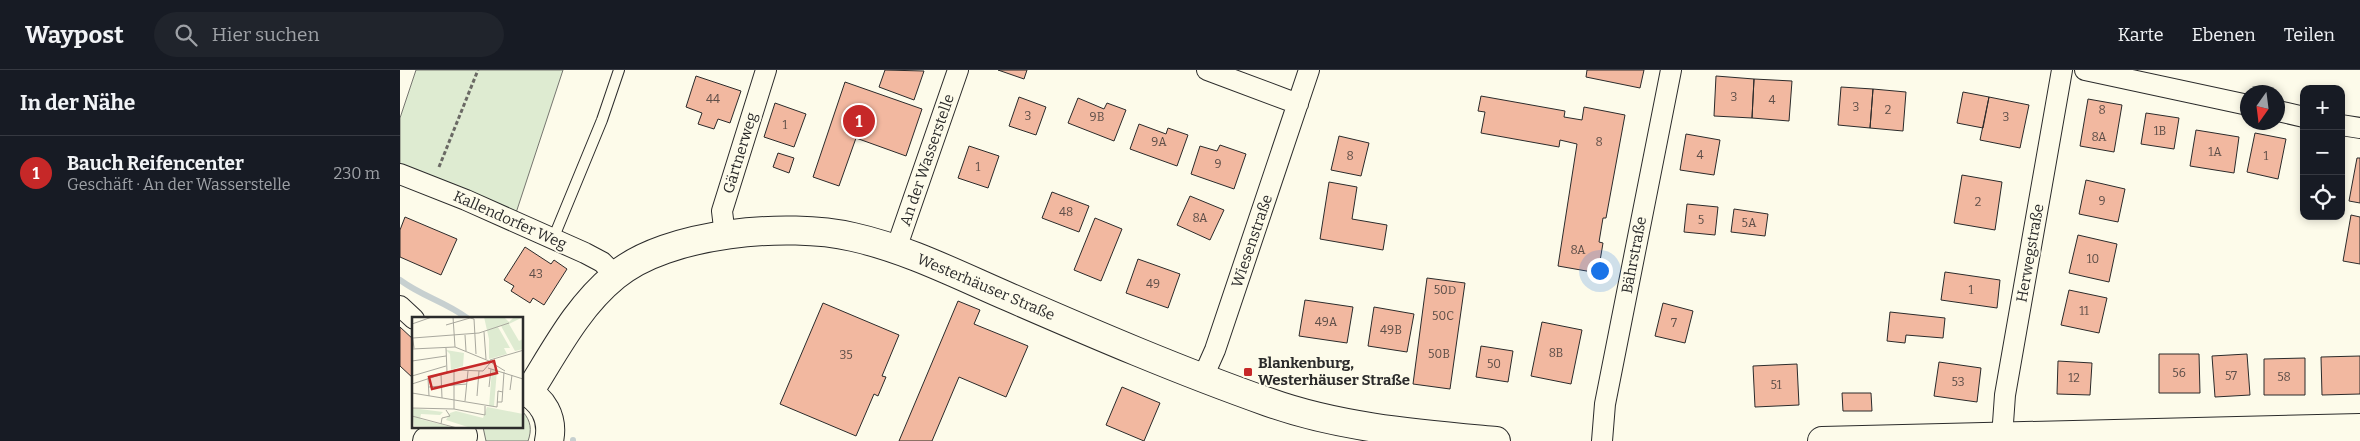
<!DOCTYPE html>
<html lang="de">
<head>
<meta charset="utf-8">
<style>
	:root { --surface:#171b24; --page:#20242c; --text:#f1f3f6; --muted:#9ea1a6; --line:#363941; --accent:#c62828 }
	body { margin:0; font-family:Bitter,serif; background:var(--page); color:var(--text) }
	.controls { position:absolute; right:15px; top:15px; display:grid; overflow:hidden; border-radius:10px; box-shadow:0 2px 8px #0003 }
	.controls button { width:45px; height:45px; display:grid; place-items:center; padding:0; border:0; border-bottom:1px solid var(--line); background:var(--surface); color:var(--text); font:25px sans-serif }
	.compass { position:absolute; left:1840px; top:15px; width:45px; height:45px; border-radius:50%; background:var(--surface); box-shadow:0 2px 8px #0003; rotate:194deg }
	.you { position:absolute; left:1199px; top:200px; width:18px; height:18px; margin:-12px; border:4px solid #fff; border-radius:50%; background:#1a73e8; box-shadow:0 0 0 8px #1a73e833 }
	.badge { display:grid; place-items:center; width:32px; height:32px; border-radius:50%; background:var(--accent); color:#fff; font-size:16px; font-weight:700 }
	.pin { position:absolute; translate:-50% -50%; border:2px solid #fff; box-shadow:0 1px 5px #0006 }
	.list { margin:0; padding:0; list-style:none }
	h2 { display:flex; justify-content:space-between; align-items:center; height:65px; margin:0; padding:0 20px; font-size:21px }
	h2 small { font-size:16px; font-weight:400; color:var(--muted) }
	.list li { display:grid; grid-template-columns:32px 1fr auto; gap:15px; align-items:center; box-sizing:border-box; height:75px; padding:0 20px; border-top:1px solid var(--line) }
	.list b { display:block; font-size:19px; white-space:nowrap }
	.list p { margin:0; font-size:16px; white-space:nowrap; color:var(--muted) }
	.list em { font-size:16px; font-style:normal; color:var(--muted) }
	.icon { flex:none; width:28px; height:28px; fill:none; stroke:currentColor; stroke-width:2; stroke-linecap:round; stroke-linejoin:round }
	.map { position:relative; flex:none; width:1960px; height:371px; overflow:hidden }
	header { display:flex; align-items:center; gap:30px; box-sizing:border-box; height:70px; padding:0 25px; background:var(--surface); border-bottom:1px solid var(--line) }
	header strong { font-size:24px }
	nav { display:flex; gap:28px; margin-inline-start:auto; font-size:18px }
	.search { width:350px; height:45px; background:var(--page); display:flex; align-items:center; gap:12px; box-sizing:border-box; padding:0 18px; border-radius:28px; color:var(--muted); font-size:19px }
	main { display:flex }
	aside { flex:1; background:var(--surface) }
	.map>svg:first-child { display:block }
</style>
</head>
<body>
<header>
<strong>Waypost</strong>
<div class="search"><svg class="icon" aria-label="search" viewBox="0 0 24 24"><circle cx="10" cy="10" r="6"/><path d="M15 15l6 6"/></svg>Hier suchen</div>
<nav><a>Karte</a><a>Ebenen</a><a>Teilen</a></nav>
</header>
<main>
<aside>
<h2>In der Nähe<small></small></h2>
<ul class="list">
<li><span class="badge">1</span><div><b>Bauch Reifencenter</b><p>Geschäft · An der Wasserstelle</p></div><em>230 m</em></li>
</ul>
</aside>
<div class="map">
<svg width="1960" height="371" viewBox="0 0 1960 371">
	<rect width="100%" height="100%" fill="#fdfbea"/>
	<path fill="#deebd1" stroke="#74746e" d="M 16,0 L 163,0 L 113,152 L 0,104 L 0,48 Z
		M 123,342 C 131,351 132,360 128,371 L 86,371 L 83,357 L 122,357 Z"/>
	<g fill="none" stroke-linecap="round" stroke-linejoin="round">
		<path stroke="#c7d0d0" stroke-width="6" d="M 0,210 C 23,227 44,231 67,248
			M 173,370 L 173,371"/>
	</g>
	<path fill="#f2b8a0" stroke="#2b2b2b" d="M 485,0 L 524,1 L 514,30 L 479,17 Z
		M 598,0 L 627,0 L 624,9 Z
		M 1187,0 L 1244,0 L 1240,18 L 1186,7 Z
		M 296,6 L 341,21 L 330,53 L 318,49 L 314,59 L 298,54 L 302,43 L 286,37 Z
		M 1316,6 L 1354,9 L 1352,48 L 1314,46 Z
		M 1354,9 L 1392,11 L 1389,51 L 1352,48 Z
		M 445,12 L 522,39 L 506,86 L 456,68 L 439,116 L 413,107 Z
		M 1441,17 L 1473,19 L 1470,58 L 1438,55 Z
		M 1473,19 L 1506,22 L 1503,61 L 1470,58 Z
		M 1563,22 L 1589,27 L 1583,58 L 1557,53 Z
		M 1081,26 L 1165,41 L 1164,47 L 1182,50 L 1184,37 L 1225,45 L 1206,148 L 1203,148 L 1199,172 L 1203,173 L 1198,203 L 1158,196 L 1177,74 L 1160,70 L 1159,77 L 1081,63 L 1085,42 L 1078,41 Z
		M 619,27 L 646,37 L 636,65 L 609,56 Z
		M 1589,27 L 1629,35 L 1620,78 L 1580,70 Z
		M 678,28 L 704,39 L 707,33 L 726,40 L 714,71 L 668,53 Z
		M 1688,29 L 1722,35 L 1714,82 L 1680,76 Z
		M 375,33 L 406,44 L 394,77 L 364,67 Z
		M 1746,43 L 1779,48 L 1774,79 L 1741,74 Z
		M 739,54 L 766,64 L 768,58 L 788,65 L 777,96 L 730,79 Z
		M 1796,60 L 1839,67 L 1834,103 L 1790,96 Z
		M 1855,63 L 1886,69 L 1878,109 L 1847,102 Z
		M 1286,64 L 1320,70 L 1314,105 L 1280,100 Z
		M 939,66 L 969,73 L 961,106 L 931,100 Z
		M 820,75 L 846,84 L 834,119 L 791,104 L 800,76 L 817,81 Z
		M 569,76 L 599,86 L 588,118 L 558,108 Z
		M 378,83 L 394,88 L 389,103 L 373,97 Z
		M 1957,88 L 1960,88 L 1960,133 L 1949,131 Z
		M 1562,105 L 1602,112 L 1595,160 L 1554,153 Z
		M 1686,110 L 1725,119 L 1718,152 L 1679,144 Z
		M 929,112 L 957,117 L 952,149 L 987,155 L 983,180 L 920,169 Z
		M 652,122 L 689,136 L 679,162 L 642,148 Z
		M 790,126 L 824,140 L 810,170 L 777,155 Z
		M 1287,134 L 1318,137 L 1315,165 L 1284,162 Z
		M 1334,139 L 1368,144 L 1365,166 L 1331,162 Z
		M 1951,145 L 1960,147 L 1960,194 L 1943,191 Z
		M 5,147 L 57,169 L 41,205 L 0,187 L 0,160 Z
		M 695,148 L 722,159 L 701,211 L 674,200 Z
		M 1678,165 L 1717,174 L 1709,212 L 1669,203 Z
		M 125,177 L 151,194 L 154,190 L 167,199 L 144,235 L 133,228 L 130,233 L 111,221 L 114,216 L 104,210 Z
		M 738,189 L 780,204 L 768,238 L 726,223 Z
		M 1545,202 L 1600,210 L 1597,238 L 1541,230 Z
		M 1027,208 L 1065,213 L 1050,319 L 1013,314 Z
		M 1669,220 L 1707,228 L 1699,263 L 1661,255 Z
		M 905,230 L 953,237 L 947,273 L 899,266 Z
		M 558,231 L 580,240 L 574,254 L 628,276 L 606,327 L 559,307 L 532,371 L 499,371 Z
		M 423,233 L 499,265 L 482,306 L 486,307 L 478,326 L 474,324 L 456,366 L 380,334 Z
		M 1263,233 L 1293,241 L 1285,273 L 1255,266 Z
		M 974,237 L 1014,244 L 1007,282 L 968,276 Z
		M 1490,242 L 1545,248 L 1543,268 L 1506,265 L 1505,273 L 1487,271 Z
		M 1142,252 L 1182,260 L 1171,314 L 1131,306 Z
		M 0,257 L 14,270 L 14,309 L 0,296 Z
		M 1081,276 L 1113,281 L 1108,312 L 1076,307 Z
		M 1759,284 L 1799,284 L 1800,323 L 1759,323 Z
		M 1847,284 L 1850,325 L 1815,327 L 1812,286 Z
		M 1960,286 L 1960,324 L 1922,325 L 1921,287 Z
		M 1905,288 L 1905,325 L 1864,325 L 1864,289 Z
		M 1658,291 L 1692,293 L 1690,325 L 1657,324 Z
		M 1539,292 L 1581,298 L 1577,332 L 1534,326 Z
		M 1397,294 L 1399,335 L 1355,337 L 1353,296 Z
		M 722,317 L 760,333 L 744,371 L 706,355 Z
		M 1442,323 L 1471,323 L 1472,341 L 1443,341 Z"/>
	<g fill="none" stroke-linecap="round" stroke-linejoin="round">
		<g stroke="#2b2b2b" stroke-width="12">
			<path id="service" d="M 153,169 L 202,50 L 219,0"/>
		</g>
		<g stroke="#2b2b2b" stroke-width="22">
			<path id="minor" d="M 807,0 L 898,34
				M 1685,0 L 1848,35
				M 1878,41 L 1904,47
				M 1941,55 L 1960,58
				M 0,104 L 66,130 L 185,183 L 202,192 L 215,205
				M 325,166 L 322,141 L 366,0
				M 496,179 L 558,0
				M 0,236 L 14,249
				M 803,307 L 815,280 L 909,0
				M 1602,367 L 1605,325 L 1662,0
				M 1202,371 L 1205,334 L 1271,0"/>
		</g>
		<g stroke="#2b2b2b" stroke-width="30">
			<path id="primary" d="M 122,319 C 143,329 154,348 149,371
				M 129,322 C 155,281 177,237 215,206 C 267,162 388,152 453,167 C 507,179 558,205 609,227 C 694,264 780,301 868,332 C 940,358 1020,364 1096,371
				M 27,371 L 63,366
				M 1422,371 L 1960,358"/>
		</g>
		<path stroke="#6a6964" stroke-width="3" stroke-dasharray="4 2.5" stroke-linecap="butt" d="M 39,97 L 78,0"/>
		<use href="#service" stroke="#fdfbea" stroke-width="10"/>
		<use href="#minor" stroke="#fdfbea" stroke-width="20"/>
		<use href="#primary" stroke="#fdfbea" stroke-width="28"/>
	</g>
	<rect fill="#c62828" stroke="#fdfbea" stroke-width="2" x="843" y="297" width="10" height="10" rx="2.5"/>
	<g text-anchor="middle" stroke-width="4" stroke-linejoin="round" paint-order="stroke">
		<g font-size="12" fill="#5d4e48">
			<text x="1334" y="31">3</text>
			<text x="313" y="33">44</text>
			<text x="1372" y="34">4</text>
			<text x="1456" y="41">3</text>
			<text x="1488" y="44">2</text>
			<text x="1702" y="44">8</text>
			<text x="628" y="50">3</text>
			<text x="697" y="51">9B</text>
			<text x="1606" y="51">3</text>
			<text x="385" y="59">1</text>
			<text x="1760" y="65">1B</text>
			<text x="1699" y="71">8A</text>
			<text x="759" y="76">9A</text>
			<text x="1199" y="76">8</text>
			<text x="1815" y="86">1A</text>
			<text x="1300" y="89">4</text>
			<text x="950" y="90">8</text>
			<text x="1866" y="90">1</text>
			<text x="818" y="98">9</text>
			<text x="578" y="101">1</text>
			<text x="1702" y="135">9</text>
			<text x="1578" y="136">2</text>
			<text x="666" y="146">48</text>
			<text x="800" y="152">8A</text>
			<text x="1301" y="154">5</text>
			<text x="1349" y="157">5A</text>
			<text x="1178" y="184">8A</text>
			<text x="1693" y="193">10</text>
			<text x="136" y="208">43</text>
			<text x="753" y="218">49</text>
			<text x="1045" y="224">50D</text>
			<text x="1571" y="224">1</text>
			<text x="1684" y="245">11</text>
			<text x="1043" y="250">50C</text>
			<text x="926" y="256">49A</text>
			<text x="1274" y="257">7</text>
			<text x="991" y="264">49B</text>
			<text x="1156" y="287">8B</text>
			<text x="1039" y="288">50B</text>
			<text x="446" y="289">35</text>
			<text x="1094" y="298">50</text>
			<text x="1779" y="307">56</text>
			<text x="1831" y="310">57</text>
			<text x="1884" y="311">58</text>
			<text x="1674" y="312">12</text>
			<text x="1558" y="316">53</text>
			<text x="1376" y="319">51</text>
		</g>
		<g font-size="15" fill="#2b2b2b" stroke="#fdfbea">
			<text transform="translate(340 83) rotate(-73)" y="5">Gärtnerweg</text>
			<text transform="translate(527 90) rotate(-71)" y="5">An der Wasserstelle</text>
			<text transform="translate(110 150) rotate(24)" y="5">Kallendorfer Weg</text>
			<text transform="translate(852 171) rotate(-71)" y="5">Wiesenstraße</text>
			<text transform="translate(1630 183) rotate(-80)" y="5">Herwegstraße</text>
			<text transform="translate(1234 185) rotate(-79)" y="5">Bährstraße</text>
			<text transform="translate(586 217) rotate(23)" y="5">Westerhäuser Straße</text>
		</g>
		<g font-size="15" font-weight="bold" fill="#2b2b2b" stroke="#fdfbea" text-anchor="start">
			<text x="858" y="298">Blankenburg,<tspan x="858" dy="17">Westerhäuser Straße</tspan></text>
		</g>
	</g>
	<g transform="translate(12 247)">
		<rect width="111" height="111" fill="#fdfbea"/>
		<path d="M 72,0 L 92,0 L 97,5 L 102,0 L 111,0 L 97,7 L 107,24 L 111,22 L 111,32 L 103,34 L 89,9 L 86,10 L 98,31 L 92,31 L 95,37 L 77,42 L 77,22 ZM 34,33 L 52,36 L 51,49 L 39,53 L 38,37 ZM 80,52 L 85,53 L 82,89 L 77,89 ZM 75,90 L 111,97 L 111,111 L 59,111 L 34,103 L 38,96 L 44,94 L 71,101 ZM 0,91 L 31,95 L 28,98 L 9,97 L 8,102 L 43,111 L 2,109 Z" fill="#deebd1"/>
		<path fill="none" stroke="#a9a89e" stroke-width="1" d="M 41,0 L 43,30M 58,1 L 62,2 L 64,37M 0,7 L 20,0M 34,8 L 58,1M 72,15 L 74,42M 0,16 L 2,31M 53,18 L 54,34M 1,21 L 67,16 L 97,6M 34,31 L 35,55M 0,32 L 43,30 L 77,44M 0,44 L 34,39M 78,46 L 78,43 L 112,33M 80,46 L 93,54M 76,51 L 111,62M 29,57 L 30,81M 0,59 L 34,49M 16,61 L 17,79M 0,67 L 43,53 L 71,54 L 78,46M 17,70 L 55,67M 77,70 L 79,52M 98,73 L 100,58M 0,76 L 85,90 L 86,74 L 91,75M 65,79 L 67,54M 53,84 L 56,54M 85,85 L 90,85 L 92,55M 0,91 L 42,92 L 42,53M 42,92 L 73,98 L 73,89M 0,99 L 45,111M 29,107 L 30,101 L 38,99 L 34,93"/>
		<path fill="#c62828" fill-opacity="0.15" stroke="#c62828" stroke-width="2.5" d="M 82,44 L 85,56 L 20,72 L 17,60 Z"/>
		<rect width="111" height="111" fill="none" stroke="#2b2b2b" stroke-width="2.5"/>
	</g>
</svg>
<div class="controls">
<button>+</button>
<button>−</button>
<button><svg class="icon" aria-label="locate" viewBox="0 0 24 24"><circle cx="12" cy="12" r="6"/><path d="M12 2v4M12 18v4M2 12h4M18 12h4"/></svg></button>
</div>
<svg class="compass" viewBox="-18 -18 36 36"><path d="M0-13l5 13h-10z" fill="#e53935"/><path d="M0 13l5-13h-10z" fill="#9ea1a6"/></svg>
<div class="you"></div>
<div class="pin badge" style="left:459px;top:51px">1</div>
</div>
</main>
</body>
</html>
